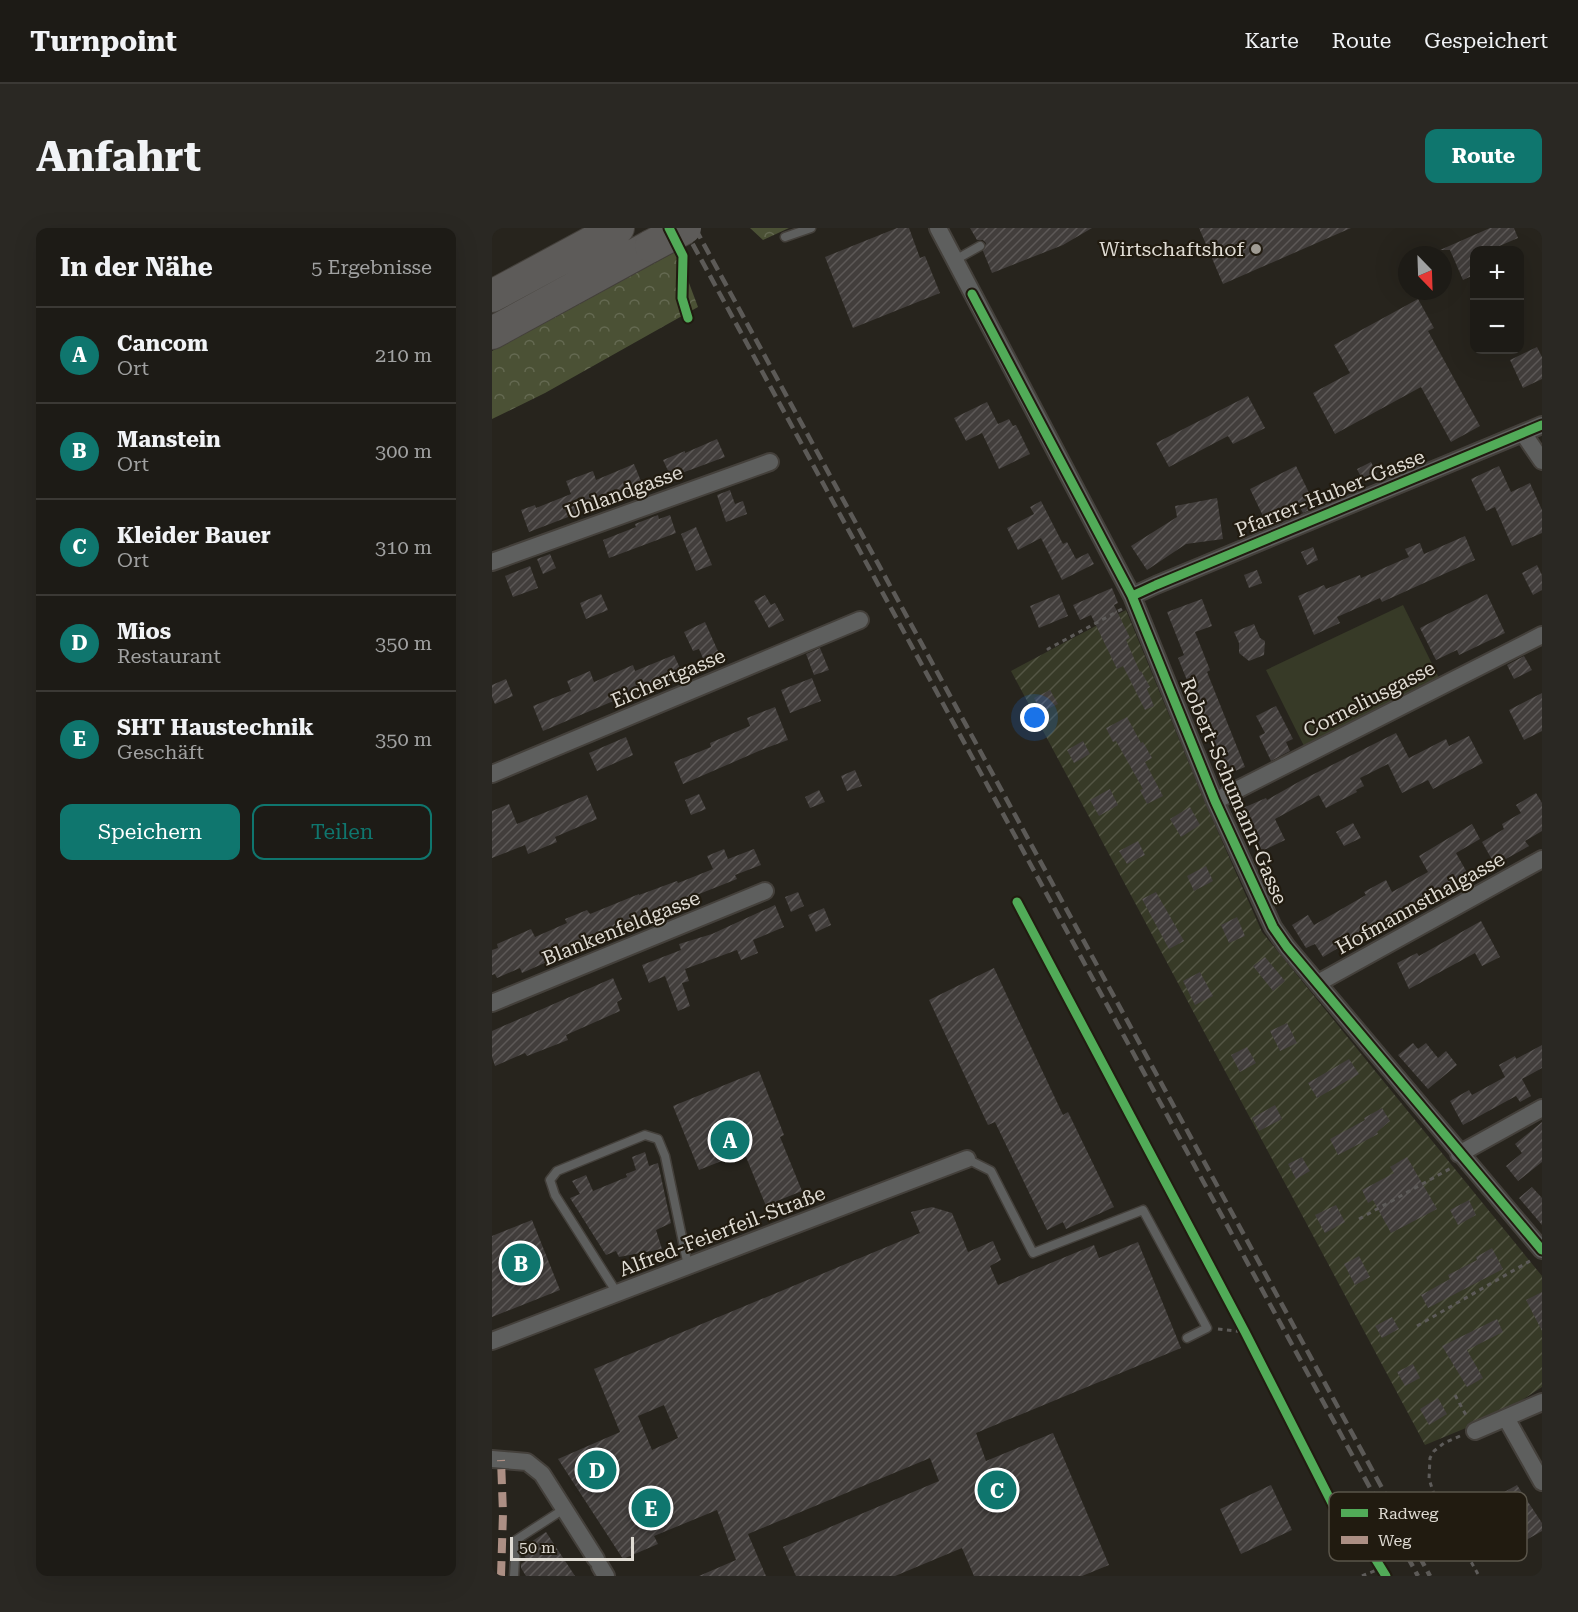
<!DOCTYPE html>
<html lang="de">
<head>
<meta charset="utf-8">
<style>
	:root { --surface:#1d1b16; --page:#2a2823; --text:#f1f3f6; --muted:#a0a1a1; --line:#3b3935; --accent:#0f766e }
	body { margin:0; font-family:"Roboto Serif",serif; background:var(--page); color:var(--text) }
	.controls { position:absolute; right:18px; top:18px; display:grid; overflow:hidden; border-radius:12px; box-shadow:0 6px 24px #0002 }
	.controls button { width:54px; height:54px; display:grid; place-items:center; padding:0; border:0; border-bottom:2px solid var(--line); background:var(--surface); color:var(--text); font:30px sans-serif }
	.compass { position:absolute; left:906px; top:18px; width:54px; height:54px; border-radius:50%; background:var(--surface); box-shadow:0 6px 24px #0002; rotate:157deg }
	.scale { position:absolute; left:18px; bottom:15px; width:124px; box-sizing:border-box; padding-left:6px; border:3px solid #dfdbd3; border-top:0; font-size:16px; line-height:21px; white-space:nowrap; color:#dfdbd3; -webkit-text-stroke:4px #211b10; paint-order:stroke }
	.you { position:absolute; left:543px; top:490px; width:21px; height:21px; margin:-15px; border:4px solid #fff; border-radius:50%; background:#1a73e8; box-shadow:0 0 0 9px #1a73e833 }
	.badge { display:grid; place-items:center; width:39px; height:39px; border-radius:50%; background:var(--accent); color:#fff; font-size:20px; font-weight:700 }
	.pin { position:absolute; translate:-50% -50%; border:3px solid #fff; box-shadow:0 2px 6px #0006 }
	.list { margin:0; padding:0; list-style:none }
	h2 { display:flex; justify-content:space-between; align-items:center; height:78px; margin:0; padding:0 24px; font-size:26px }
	h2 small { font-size:20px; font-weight:400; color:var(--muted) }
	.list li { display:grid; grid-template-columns:39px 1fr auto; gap:18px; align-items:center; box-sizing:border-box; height:96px; padding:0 24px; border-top:2px solid var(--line) }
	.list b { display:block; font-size:22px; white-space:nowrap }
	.list p { margin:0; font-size:20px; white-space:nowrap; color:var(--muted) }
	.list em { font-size:20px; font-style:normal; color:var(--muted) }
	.actions { display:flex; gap:12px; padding:18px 24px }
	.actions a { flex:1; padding:14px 0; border:2px solid var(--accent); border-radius:12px; text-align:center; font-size:21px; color:var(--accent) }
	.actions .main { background:var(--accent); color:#fff }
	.map { position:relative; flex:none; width:1050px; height:1348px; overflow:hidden; border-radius:12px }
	header { display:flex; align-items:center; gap:36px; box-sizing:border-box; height:84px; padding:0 30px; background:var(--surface); border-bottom:2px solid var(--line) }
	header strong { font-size:28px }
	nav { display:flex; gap:33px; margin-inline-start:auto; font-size:21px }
	.intro { display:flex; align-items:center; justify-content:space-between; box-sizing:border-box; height:144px; padding:0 36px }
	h1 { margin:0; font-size:42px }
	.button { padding:15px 27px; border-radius:12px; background:var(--accent); color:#fff; font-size:21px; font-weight:700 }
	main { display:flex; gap:36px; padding:0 36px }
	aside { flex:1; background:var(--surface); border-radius:12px; box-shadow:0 6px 24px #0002 }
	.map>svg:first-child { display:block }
</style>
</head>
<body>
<header>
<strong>Turnpoint</strong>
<nav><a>Karte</a><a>Route</a><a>Gespeichert</a></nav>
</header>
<div class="intro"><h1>Anfahrt</h1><a class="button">Route</a></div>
<main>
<aside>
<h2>In der Nähe<small>5 Ergebnisse</small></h2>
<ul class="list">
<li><span class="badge">A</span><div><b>Cancom</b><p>Ort</p></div><em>210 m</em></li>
<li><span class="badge">B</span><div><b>Manstein</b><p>Ort</p></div><em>300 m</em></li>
<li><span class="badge">C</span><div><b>Kleider Bauer</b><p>Ort</p></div><em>310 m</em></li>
<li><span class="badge">D</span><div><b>Mios</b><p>Restaurant</p></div><em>350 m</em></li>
<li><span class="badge">E</span><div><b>SHT Haustechnik</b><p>Geschäft</p></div><em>350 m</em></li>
</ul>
<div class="actions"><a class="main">Speichern</a><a>Teilen</a></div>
</aside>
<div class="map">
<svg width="1050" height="1348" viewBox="0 0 1050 1348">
	<defs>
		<pattern id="forest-crowns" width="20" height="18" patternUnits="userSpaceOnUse" patternTransform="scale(1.5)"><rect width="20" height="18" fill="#4b5135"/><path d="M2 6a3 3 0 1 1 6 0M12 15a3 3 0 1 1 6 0" fill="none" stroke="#646951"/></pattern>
		<pattern id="garden-furrows" width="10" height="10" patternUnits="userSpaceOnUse" patternTransform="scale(1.5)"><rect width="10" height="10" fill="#373a27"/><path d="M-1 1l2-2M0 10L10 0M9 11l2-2" fill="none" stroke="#545645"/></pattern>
		<pattern id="building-hatch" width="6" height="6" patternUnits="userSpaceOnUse" patternTransform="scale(1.5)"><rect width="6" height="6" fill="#423e3c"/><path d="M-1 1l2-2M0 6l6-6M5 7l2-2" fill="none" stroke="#5d5957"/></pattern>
	</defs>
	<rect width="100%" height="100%" fill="#27241d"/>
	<path fill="#373a27" d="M 911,377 L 948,452 L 812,518 L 774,442 Z"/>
	<path fill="url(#forest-crowns)" d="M 258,0 L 297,0 L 271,12 Z
		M 185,23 L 206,79 L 53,165 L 0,191 L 0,123 Z"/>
	<path fill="url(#garden-furrows)" d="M 634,382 L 712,572 L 770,704 L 1050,1048 L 1050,1159 L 1010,1185 L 933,1217 L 519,443 Z"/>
	<path fill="url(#building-hatch)" fill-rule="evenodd" d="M 405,0 L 417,0 L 428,30 L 433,28 L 448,65 L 361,100 L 333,29 Z
		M 478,0 L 600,0 L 571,17 L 500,45 L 491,23 L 494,15 L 491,12 L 485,12 Z
		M 707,0 L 859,0 L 731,56 Z
		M 998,0 L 1022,0 L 1026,10 L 998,22 L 982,22 L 982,47 L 971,52 L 958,22 L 948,22 Z
		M 926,71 L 942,100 L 936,103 L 988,198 L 959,214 L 929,159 L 843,206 L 821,165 L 858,145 L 842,117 Z
		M 1045,119 L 1050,129 L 1050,151 L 1031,160 L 1018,132 Z
		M 756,168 L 773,200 L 741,216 L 736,208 L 677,239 L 664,215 Z
		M 495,174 L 506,196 L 517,191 L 521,198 L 524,197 L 538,226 L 507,241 L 490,205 L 474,213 L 462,190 Z
		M 225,211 L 233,229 L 179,249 L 171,232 L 193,223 L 193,225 Z
		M 879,234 L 885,246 L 871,253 L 865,241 Z
		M 142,236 L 151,258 L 129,267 L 127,262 L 86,277 L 89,284 L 37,304 L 29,282 L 43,277 L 44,280 L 79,266 L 74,253 L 101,243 L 104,252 Z
		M 804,238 L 824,279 L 811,285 L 805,274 L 772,290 L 758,261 Z
		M 1007,238 L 1019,264 L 1038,255 L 1050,282 L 1050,305 L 1020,318 L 1003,279 L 994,283 L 979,251 Z
		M 238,262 L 243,276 L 251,273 L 255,286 L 234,294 L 225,267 Z
		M 725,270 L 731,311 L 694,316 L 655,342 L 639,318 L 685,289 L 683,278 Z
		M 549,273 L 571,316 L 575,314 L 584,331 L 596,325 L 602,336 L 570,352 L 549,310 L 526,322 L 515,300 L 542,286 L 538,279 Z
		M 166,287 L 167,291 L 178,287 L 184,305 L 117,330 L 111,312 L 144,299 L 143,296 Z
		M 204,299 L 220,337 L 204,343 L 189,306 Z
		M 973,308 L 983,332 L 890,374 L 888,370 L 845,389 L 848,395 L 822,407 L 806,368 L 832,357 L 834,361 L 868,347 L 869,350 L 917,329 L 913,321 L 928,315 L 932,326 Z
		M 821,319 L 826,332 L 815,337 L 809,324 Z
		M 58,326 L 64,340 L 51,346 L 45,331 Z
		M 1045,337 L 1050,347 L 1050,362 L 1041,367 L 1030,345 Z
		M 38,338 L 46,360 L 21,369 L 13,348 Z
		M 765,342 L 770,355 L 757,360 L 752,347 Z
		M 620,360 L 626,375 L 622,377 L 638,410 L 634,412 L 648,444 L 649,443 L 658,459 L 655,461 L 662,478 L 653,482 L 631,438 L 625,441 L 599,387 L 588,392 L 581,377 Z
		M 109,366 L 116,382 L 94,391 L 88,375 Z
		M 567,366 L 576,388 L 547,400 L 538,378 Z
		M 995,366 L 1013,405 L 967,427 L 965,422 L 944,432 L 928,400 Z
		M 273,367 L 279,377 L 283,375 L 292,392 L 277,400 L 262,373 Z
		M 710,371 L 720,398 L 703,404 L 718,442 L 715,444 L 753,539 L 728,549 L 717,522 L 722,519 L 686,430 L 692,427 L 675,384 Z
		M 213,394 L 229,430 L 214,437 L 207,421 L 201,423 L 192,404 Z
		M 762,396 L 768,410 L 773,413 L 772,427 L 757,433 L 747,425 L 747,415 L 742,404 Z
		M 328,420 L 337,442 L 322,447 L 314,426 Z
		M 182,427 L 191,447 L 167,458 L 166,454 L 51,503 L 41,478 L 79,463 L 75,453 L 98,443 L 102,454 L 141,437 L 143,443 Z
		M 1032,428 L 1040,442 L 1022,451 L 1015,437 Z
		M 320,450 L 329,473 L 298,485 L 289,462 Z
		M 14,451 L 21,468 L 3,476 L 0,469 L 0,457 Z
		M 558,462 L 566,476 L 549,484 L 542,470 Z
		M 1050,465 L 1050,503 L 1032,512 L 1017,482 Z
		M 784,478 L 801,511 L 794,514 L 798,523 L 779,533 L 767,508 L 773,505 L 764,488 Z
		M 283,479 L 296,512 L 274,520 L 191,556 L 182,534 L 219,519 L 218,515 L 258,498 L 255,490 Z
		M 635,489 L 649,515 L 651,514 L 660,530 L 653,534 L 671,568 L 655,576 L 648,562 L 651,561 L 624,513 L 621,514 L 614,500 Z
		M 904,505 L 917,530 L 954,511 L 957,518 L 977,508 L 991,535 L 941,561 L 936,552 L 910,565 L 896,536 L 868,550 L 872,558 L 864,562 L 865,564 L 834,580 L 827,567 L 783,591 L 793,612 L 770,623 L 751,580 L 774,570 L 775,572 L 810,552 Z
		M 134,509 L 141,527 L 105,543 L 97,525 Z
		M 591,513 L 598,526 L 582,535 L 575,522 Z
		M 363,542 L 370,558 L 355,563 L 349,548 Z
		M 618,561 L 626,577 L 607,588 L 598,572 Z
		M 327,562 L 333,574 L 318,580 L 313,569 Z
		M 1044,565 L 1050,575 L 1050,603 L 1033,613 L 1037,618 L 1003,637 L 990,614 L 1012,601 L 1010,596 L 1029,585 L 1024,577 Z
		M 207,566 L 214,581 L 199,587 L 193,572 Z
		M 95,567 L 105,591 L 63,609 L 65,614 L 36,626 L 33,617 L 0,630 L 0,583 L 17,576 L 25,596 Z
		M 698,579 L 708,597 L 689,609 L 678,591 Z
		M 861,595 L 869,610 L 852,618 L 844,604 Z
		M 980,596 L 988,611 L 964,625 L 977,648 L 912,684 L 914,689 L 888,704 L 889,706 L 877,713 L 874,709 L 856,721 L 853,716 L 831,729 L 823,716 L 814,720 L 800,697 L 816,687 L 822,697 L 874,667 L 872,664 L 894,652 L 900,664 L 936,644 L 927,628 Z
		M 646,613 L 653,627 L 635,636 L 627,623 Z
		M 232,621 L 236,631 L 262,621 L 269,637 L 243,647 L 245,651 L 192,672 L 176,676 L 106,706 L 110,715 L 65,734 L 64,730 L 30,745 L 28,740 L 5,750 L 3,746 L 0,747 L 0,722 L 6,720 L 5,716 L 39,701 L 43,709 L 75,695 L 73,691 L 95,682 L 98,686 L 147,666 L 147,667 L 185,653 L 186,655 L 221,641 L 215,628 Z
		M 714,638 L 721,653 L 702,663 L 695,648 Z
		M 306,664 L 312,678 L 299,684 L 293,669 Z
		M 664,664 L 692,713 L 677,721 L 650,671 Z
		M 283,677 L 292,699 L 261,712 L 266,725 L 249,732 L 245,722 L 193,741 L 197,753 L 190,755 L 198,778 L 186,783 L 173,748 L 157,755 L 150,737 L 189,722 L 187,716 L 220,706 Z
		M 332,680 L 339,697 L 324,704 L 316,687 Z
		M 745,689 L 753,708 L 737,715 L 729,697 Z
		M 989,693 L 1008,729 L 990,738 L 983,725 L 917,761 L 905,735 L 925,725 L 927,728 Z
		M 773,729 L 793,753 L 781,763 L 761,738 Z
		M 502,740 L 571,887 L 576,884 L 622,979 L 574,1001 L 571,994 L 555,1002 L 503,894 L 496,897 L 437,772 Z
		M 708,744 L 721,768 L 703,777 L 691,753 Z
		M 121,750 L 130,771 L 125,774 L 128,783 L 74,807 L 76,812 L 35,828 L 33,825 L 3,838 L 0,829 L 0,803 Z
		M 795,795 L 805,815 L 788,823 L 778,803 Z
		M 921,815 L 926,821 L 934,815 L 946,830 L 954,823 L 965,837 L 936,861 L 906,827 Z
		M 1050,817 L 1050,840 L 1030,851 L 1039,868 L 1028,874 L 1024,868 L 971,897 L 958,873 L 977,862 L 980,867 L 1013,849 L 1007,837 L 1023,828 L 1024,831 Z
		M 755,819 L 764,835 L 748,844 L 739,827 Z
		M 857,831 L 867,846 L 825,870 L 816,855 Z
		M 267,843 L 292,907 L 288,909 L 310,963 L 285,973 L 276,983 L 252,924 L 207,942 L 181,878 Z
		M 783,877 L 790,891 L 767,903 L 760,890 Z
		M 890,880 L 898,893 L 885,904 L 886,906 L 846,927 L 838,911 L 873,892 L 872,890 Z
		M 1050,894 L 1050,934 L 1026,953 L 1014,938 L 1030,925 L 1023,916 Z
		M 153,924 L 157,938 L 166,935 L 179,995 L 164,1002 L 170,1021 L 127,1029 L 124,1023 L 114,1027 L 78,970 L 88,966 L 80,953 L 94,947 L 101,963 L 135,949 L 134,946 L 144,942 L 140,929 Z
		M 810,929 L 818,943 L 804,951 L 796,936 Z
		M 915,929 L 945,981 L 899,1005 L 881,972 L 876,975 L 870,962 L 902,945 L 898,939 Z
		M 1040,959 L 1050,970 L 1050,997 L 1027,970 Z
		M 977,972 L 984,987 L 966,997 L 958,982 Z
		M 844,977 L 853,994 L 833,1005 L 823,987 Z
		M 440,979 L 460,985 L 476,1024 L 501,1013 L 509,1032 L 498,1038 L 506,1057 L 602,1017 L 607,1030 L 646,1014 L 689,1120 L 484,1205 L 494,1233 L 561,1205 L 617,1337 L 590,1348 L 482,1348 L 470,1320 L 403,1348 L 304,1348 L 291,1319 L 447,1253 L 438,1230 L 256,1306 L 274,1348 L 207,1348 L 244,1332 L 225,1282 L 162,1308 L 166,1316 L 131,1331 L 66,1231 L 128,1204 L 102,1141 L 428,1005 L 419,984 ZM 172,1177 L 186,1210 L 160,1222 L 146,1188 Z
		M 40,992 L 68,1062 L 0,1089 L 0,1008 Z
		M 1000,1020 L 1011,1041 L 936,1080 L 929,1067 L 958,1051 L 956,1047 L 985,1032 L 984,1029 Z
		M 867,1028 L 878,1049 L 863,1057 L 852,1036 Z
		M 1050,1064 L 1050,1103 L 1034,1072 Z
		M 900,1089 L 907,1101 L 890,1110 L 883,1098 Z
		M 1005,1091 L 1011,1104 L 975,1122 L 991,1150 L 975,1159 L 950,1118 Z
		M 921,1136 L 928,1150 L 913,1158 L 905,1144 Z
		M 946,1170 L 955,1186 L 937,1197 L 928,1181 Z
		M 779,1257 L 800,1302 L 749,1326 L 728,1281 Z
		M 1025,1257 L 1050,1295 L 1050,1303 L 1020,1320 L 994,1274 Z
		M 54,1304 L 83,1348 L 34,1348 L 29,1340 L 29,1336 L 35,1332 L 30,1324 L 30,1320 Z"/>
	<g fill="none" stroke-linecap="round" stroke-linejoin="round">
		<g stroke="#44403b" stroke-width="11">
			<path id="lane" d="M 293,9 L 319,0
				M 463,32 L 488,18
				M 475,931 L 499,943 L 541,1025 L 651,982 L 715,1100 L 695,1110
				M 125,1065 L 63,967 L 58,952 L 65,943 L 153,907 L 166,911 L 173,928 L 196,1038
				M 22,1348 L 24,1312 L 72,1281"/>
		</g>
		<g stroke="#44403b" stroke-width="20">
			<path id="street" d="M 446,0 L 640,368 L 723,573 L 781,699 L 795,719 L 1050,1022
				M 1031,205 L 1050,233
				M 0,334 L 278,234
				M 640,368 L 664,357 L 1050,197
				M 0,546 L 368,392
				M 723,573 L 1050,407
				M 826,755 L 1050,631
				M 0,775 L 273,663
				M 967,926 L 1050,880
				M 0,1113 L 475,931
				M 1014,1190 L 1050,1254
				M 983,1203 L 1050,1174
				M 0,1231 L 35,1234 L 50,1246 L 104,1331
				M 108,1338 L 114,1348"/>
		</g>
		<g stroke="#44403b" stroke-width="34">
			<path id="highway" d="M 0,68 L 126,0
				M 0,105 L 159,18"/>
		</g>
		<path stroke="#5d5b59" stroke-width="3" stroke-dasharray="4.5 4.5" stroke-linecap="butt" d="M 557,422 L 556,421 L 630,381
			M 867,991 L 961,939
			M 925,1098 L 1038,1033
			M 726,1101 L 753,1104
			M 963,1167 L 975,1189
			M 968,1208 L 952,1215 L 942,1223 L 938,1230 L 937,1251 L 943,1269 L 987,1348
			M 870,1348 L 889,1340"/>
		<use href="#lane" stroke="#5e5f5e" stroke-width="8"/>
		<use href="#street" stroke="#5e5f5e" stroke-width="16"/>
		<use href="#highway" stroke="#5d5b59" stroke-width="32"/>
		<path stroke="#5c5a57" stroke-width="4.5" stroke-dasharray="12 6" stroke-linecap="butt" d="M 192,0 L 926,1348
			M 203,0 L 938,1348"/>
		<g stroke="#44403b" stroke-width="34" stroke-linecap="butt">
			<path id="highway-bridge" d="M 159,18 L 193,0"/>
		</g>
		<use href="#highway-bridge" stroke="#5d5b59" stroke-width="32"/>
		<path stroke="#ac8f84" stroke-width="8" stroke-dasharray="15 8" stroke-linecap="butt" d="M 9,1348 L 11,1285 L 9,1232"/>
		<g stroke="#211b10" stroke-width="13">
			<path id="cycleway" d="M 177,0 L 191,28 L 190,70 L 196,90
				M 480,66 L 640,368 L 723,573 L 781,699 L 795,719 L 1050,1022
				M 640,368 L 664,357 L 1050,197
				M 525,674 L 753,1104 L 843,1281 L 857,1288 L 894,1348"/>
		</g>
		<use href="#cycleway" stroke="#51ab58" stroke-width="9"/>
	</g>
	<circle fill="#9f9b93" stroke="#211b10" stroke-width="2" cx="764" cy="21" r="6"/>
	<g text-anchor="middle" stroke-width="4.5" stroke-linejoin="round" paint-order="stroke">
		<g font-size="20" fill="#dfdbd3" stroke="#211b10" text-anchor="end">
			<text x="752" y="28">Wirtschaftshof</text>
		</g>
		<g font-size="20" fill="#dfdbd3" stroke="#211b10">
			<text transform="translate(132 264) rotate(-20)" y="7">Uhlandgasse</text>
			<text transform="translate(838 265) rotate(-22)" y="7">Pfarrer-Huber-Gasse</text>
			<text transform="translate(176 450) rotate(-23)" y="7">Eichertgasse</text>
			<text transform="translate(877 471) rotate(-27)" y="7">Corneliusgasse</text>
			<text transform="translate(742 563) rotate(67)" y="7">Robert-Schumann-Gasse</text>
			<text transform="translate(928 675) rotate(-29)" y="7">Hofmannsthalgasse</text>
			<text transform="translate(129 700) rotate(-22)" y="7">Blankenfeldgasse</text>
			<text transform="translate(230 1003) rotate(-21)" y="7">Alfred-Feierfeil-Straße</text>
		</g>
	</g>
	<rect x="837" y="1264" width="198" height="69" rx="9" fill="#211b10" stroke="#5a554a" stroke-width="1.5"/>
	<rect x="849" y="1281" width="27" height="8" fill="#51ab58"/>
	<rect x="849" y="1308" width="27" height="8" fill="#ac8f84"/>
	<g font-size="16" fill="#dfdbd3">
		<text x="886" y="1291">Radweg</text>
		<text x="886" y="1318">Weg</text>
	</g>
</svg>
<div class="controls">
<button>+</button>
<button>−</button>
</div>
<svg class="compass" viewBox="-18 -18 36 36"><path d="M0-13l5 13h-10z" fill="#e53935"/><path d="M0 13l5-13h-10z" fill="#a0a1a1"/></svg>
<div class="scale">50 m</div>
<div class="you"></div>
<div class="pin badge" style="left:238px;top:912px">A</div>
<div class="pin badge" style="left:29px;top:1035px">B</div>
<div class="pin badge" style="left:505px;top:1262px">C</div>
<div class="pin badge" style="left:105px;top:1242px">D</div>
<div class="pin badge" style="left:159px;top:1280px">E</div>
</div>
</main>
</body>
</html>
